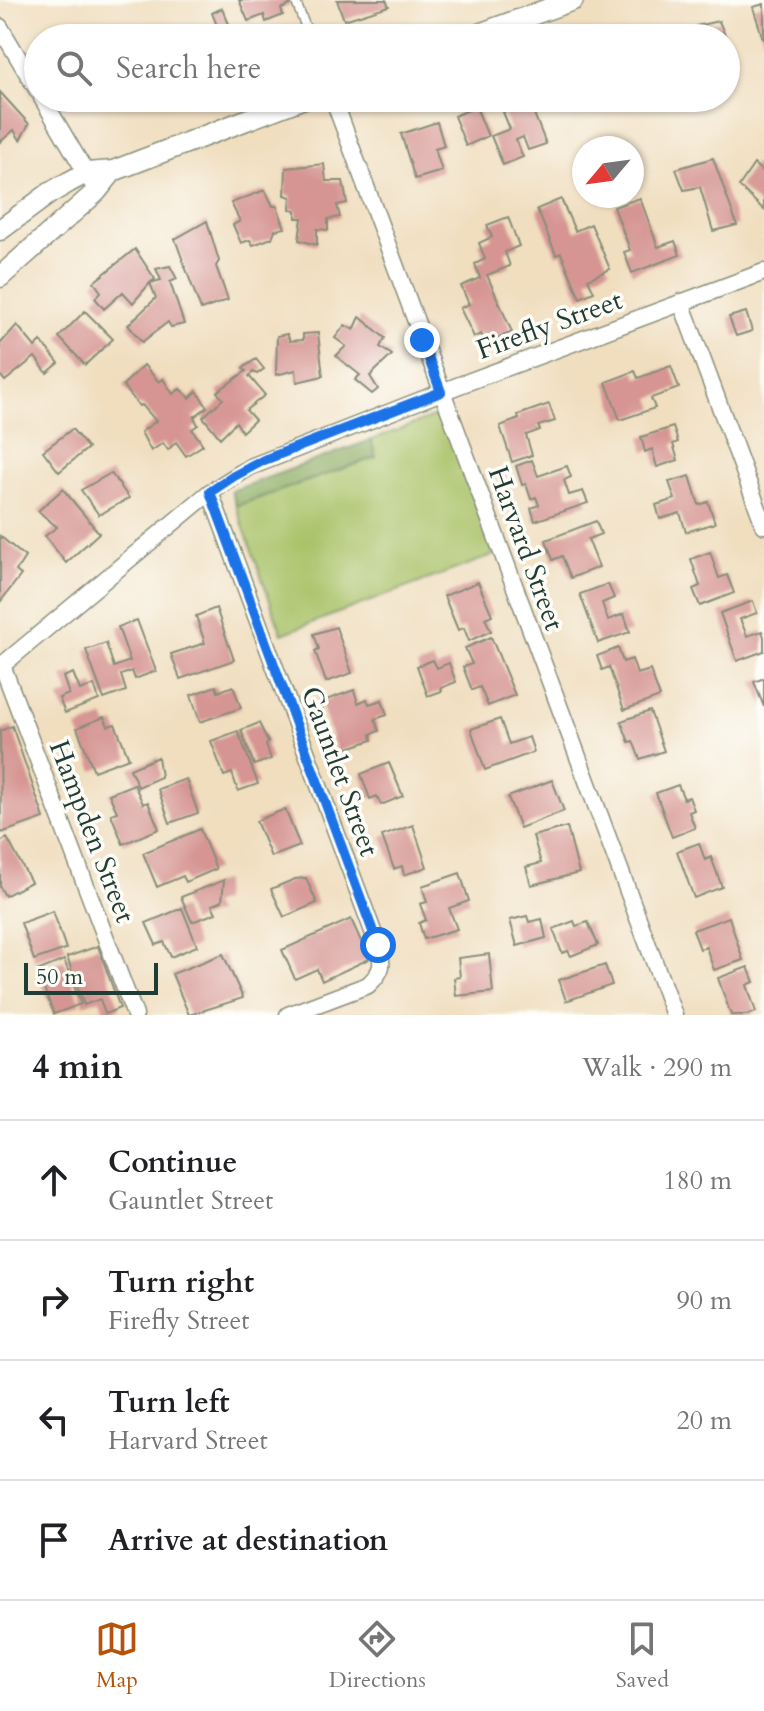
<!DOCTYPE html>
<html lang="en">
<head>
<meta charset="utf-8">
<style>
	:root { --surface:#fff; --page:#f6f6f6; --text:#202124; --muted:#757577; --line:#e0e0e0; --accent:#b45309 }
	body { margin:0; font-family:Cardo,serif; background:var(--page); color:var(--text) }
	.compass { position:absolute; left:572px; top:136px; width:72px; height:72px; border-radius:50%; background:var(--surface); box-shadow:0 2px 6px #0004; rotate:241deg }
	.scale { position:absolute; left:24px; bottom:20px; width:134px; box-sizing:border-box; padding-left:8px; border:4px solid #1f3d34; border-top:0; font-size:22px; line-height:28px; white-space:nowrap; color:#1f3d34; -webkit-text-stroke:6px #fdfcf7; paint-order:stroke }
	.stop { position:absolute; width:24px; height:24px; margin:-18px; border:6px solid #1a73e8; border-radius:50%; background:#fff }
	.stop.end { background:#1a73e8; border-color:#fff; box-shadow:0 2px 8px #0008 }
	.list { margin:0; padding:0; list-style:none }
	h2 { display:flex; justify-content:space-between; align-items:center; height:104px; margin:0; padding:0 32px; font-size:34px }
	h2 small { font-size:26px; font-weight:400; color:var(--muted) }
	.list li { display:grid; grid-template-columns:52px 1fr auto; gap:24px; align-items:center; box-sizing:border-box; height:120px; padding:0 32px; border-top:2px solid var(--line) }
	.list b { display:block; font-size:30px; white-space:nowrap }
	.list p { margin:0; font-size:26px; white-space:nowrap; color:var(--muted) }
	.list em { font-size:26px; font-style:normal; color:var(--muted) }
	.icon { flex:none; width:44px; height:44px; fill:none; stroke:currentColor; stroke-width:2; stroke-linecap:round; stroke-linejoin:round }
	.map { position:relative; flex:none; width:764px; height:1015px; overflow:hidden }
	.search { position:absolute; background:var(--surface); box-shadow:0 2px 6px #0004; left:24px; right:24px; top:24px; height:88px; display:flex; align-items:center; gap:20px; box-sizing:border-box; padding:0 28px; border-radius:44px; color:var(--muted); font-size:30px }
	.sheet { height:584px; background:var(--surface) }
	nav { display:flex; justify-content:space-around; align-items:center; box-sizing:border-box; height:112px; border-top:2px solid var(--line); background:var(--surface); font-size:22px; color:var(--muted) }
	nav a { display:grid; justify-items:center; gap:4px }
	nav .on { color:var(--accent) }
	.map>svg:first-child { display:block }
</style>
</head>
<body>
<div class="map">
<svg width="764" height="1015" viewBox="0 0 764 1015">
	<rect width="100%" height="100%" fill="#fdfcf7"/>
	<filter id="ink" filterUnits="userSpaceOnUse"><feTurbulence type="fractalNoise" baseFrequency=".0125" numOctaves="2"/><feDisplacementMap in="SourceGraphic" scale="16" xChannelSelector="R" yChannelSelector="G"/><feConvolveMatrix kernelMatrix="1 2 1 2 8 2 1 2 1" color-interpolation-filters="sRGB"/></filter>
	<filter id="wash" filterUnits="userSpaceOnUse"><feTurbulence type="fractalNoise" baseFrequency=".006" numOctaves="4" result="noise"/><feDisplacementMap in="SourceGraphic" scale="32" xChannelSelector="R" yChannelSelector="G"/><feGaussianBlur stdDeviation="1.8" result="paint"/><feColorMatrix in="noise" values="0 0 0 0 0 0 0 0 0 0 0 0 0 0 0 0 0 1.4 0 .05"/><feComposite in="paint" operator="in"/></filter>
	<g filter="url(#wash)">
		<rect width="100%" height="100%" fill="#f0debf"/>
		<path fill="#a9c268" stroke="#64804e" stroke-width="2" d="M 433,417 L 445,420 L 494,555 L 282,634 L 236,506 L 376,457 L 371,440 Z"/>
		<path fill="#86a85c" stroke="#527248" stroke-width="2" d="M 371,440 L 376,457 L 236,506 L 231,491 Z"/>
		<g id="blocks">
			<path fill="#d69593" d="M 239,0 L 288,0 L 290,5 L 281,9 L 283,15 L 266,22 L 264,15 L 248,21 Z
				M 337,0 L 386,0 L 389,6 L 344,20 Z
				M 764,4 L 764,39 L 763,39 L 753,7 Z
				M 222,8 L 235,38 L 222,38 L 212,13 Z
				M 719,21 L 726,38 L 686,38 L 698,34 L 696,26 Z
				M 92,26 L 120,38 L 87,38 Z
				M 0,92 L 29,124 L 20,140 L 14,130 L 0,142 Z
				M 570,98 L 610,98 L 610,99 L 575,110 Z
				M 529,101 L 546,144 L 528,150 L 523,137 L 516,140 L 523,157 L 503,165 L 491,136 L 510,129 L 503,112 Z
				M 476,107 L 488,136 L 466,146 L 454,116 Z
				M 437,122 L 444,146 L 435,149 L 442,171 L 415,179 L 401,134 Z
				M 713,158 L 737,225 L 713,231 L 700,187 L 684,190 L 676,169 Z
				M 324,164 L 326,181 L 343,181 L 347,203 L 337,205 L 340,217 L 328,219 L 328,230 L 317,229 L 317,245 L 299,240 L 302,218 L 296,218 L 296,210 L 290,209 L 291,197 L 285,195 L 286,168 Z
				M 754,164 L 764,173 L 764,210 L 739,186 Z
				M 265,190 L 273,206 L 277,206 L 285,228 L 275,230 L 272,238 L 253,245 L 250,240 L 241,243 L 233,225 L 240,221 L 231,203 Z
				M 640,198 L 658,247 L 675,241 L 680,255 L 632,273 L 624,252 L 630,250 L 614,207 Z
				M 561,199 L 575,231 L 591,224 L 610,269 L 588,279 L 594,292 L 580,298 L 561,253 L 556,255 L 537,209 Z
				M 508,217 L 519,246 L 505,252 L 510,266 L 487,275 L 512,332 L 486,344 L 481,334 L 474,337 L 460,308 L 469,304 L 461,286 L 480,278 L 475,264 L 485,259 L 479,243 L 492,237 L 487,225 Z
				M 207,221 L 219,261 L 216,266 L 228,300 L 201,310 L 175,239 Z
				M 135,249 L 155,279 L 150,283 L 161,280 L 156,269 L 170,266 L 177,279 L 170,282 L 184,324 L 171,327 L 168,322 L 142,342 L 128,325 L 156,298 L 150,283 L 133,303 L 123,292 L 104,309 L 95,298 L 101,292 L 94,282 Z
				M 85,311 L 113,339 L 85,365 L 59,337 Z
				M 746,312 L 752,331 L 736,336 L 729,317 Z
				M 360,317 L 385,338 L 380,347 L 392,355 L 370,376 L 378,389 L 372,394 L 355,380 L 360,375 L 336,356 L 346,346 L 335,338 L 345,325 L 354,330 Z
				M 17,325 L 35,347 L 41,341 L 59,363 L 47,373 L 35,357 L 5,381 L 0,375 L 0,344 Z
				M 318,333 L 323,376 L 297,382 L 296,370 L 276,375 L 277,336 L 287,334 L 290,341 L 303,340 L 303,334 Z
				M 256,359 L 264,369 L 257,374 L 253,372 L 249,376 L 265,395 L 246,410 L 255,420 L 242,432 L 236,422 L 220,438 L 203,417 L 223,399 L 217,392 L 246,371 L 243,368 Z
				M 144,365 L 159,382 L 163,379 L 173,394 L 180,389 L 190,398 L 197,391 L 207,407 L 194,417 L 198,425 L 192,429 L 203,445 L 186,456 L 176,442 L 168,450 L 163,443 L 151,451 L 141,432 L 156,421 L 142,405 L 139,406 L 123,385 Z
				M 671,366 L 679,388 L 651,398 L 655,408 L 620,420 L 606,382 L 635,371 L 638,378 Z
				M 549,404 L 555,421 L 538,426 L 540,430 L 526,435 L 532,455 L 512,462 L 500,426 L 519,419 L 518,415 Z
				M 673,427 L 678,442 L 673,444 L 678,460 L 657,467 L 652,449 L 645,452 L 641,437 Z
				M 72,429 L 88,448 L 59,472 L 43,451 Z
				M 532,460 L 538,476 L 567,466 L 571,477 L 564,480 L 569,495 L 583,491 L 588,503 L 535,521 L 531,508 L 539,505 L 536,497 L 531,499 L 526,484 L 522,485 L 516,466 Z
				M 111,473 L 129,498 L 99,515 L 81,490 Z
				M 690,476 L 699,505 L 708,502 L 715,523 L 686,532 L 680,513 L 660,519 L 656,505 L 675,499 L 669,482 Z
				M 63,489 L 99,533 L 66,563 L 45,536 L 57,527 L 38,511 Z
				M 596,521 L 601,534 L 588,539 L 599,567 L 571,578 L 562,556 L 553,560 L 546,540 Z
				M 0,536 L 25,557 L 16,571 L 21,575 L 0,602 Z
				M 710,552 L 719,578 L 727,575 L 734,593 L 700,606 L 693,589 L 700,586 L 691,559 Z
				M 478,582 L 492,615 L 485,618 L 491,631 L 469,641 L 464,628 L 458,630 L 444,596 Z
				M 608,584 L 614,598 L 602,603 L 608,620 L 624,614 L 630,632 L 598,643 L 580,594 Z
				M 753,601 L 757,613 L 740,619 L 747,636 L 762,631 L 764,637 L 764,651 L 737,661 L 720,613 Z
				M 216,608 L 234,660 L 180,679 L 171,654 L 205,643 L 196,616 Z
				M 137,620 L 156,671 L 135,679 L 132,671 L 121,675 L 126,691 L 104,699 L 86,650 L 106,643 L 114,667 L 130,661 L 118,627 Z
				M 336,627 L 352,673 L 326,682 L 315,651 L 319,649 L 314,634 Z
				M 491,637 L 515,695 L 488,706 L 480,687 L 472,690 L 463,667 L 472,664 L 465,648 Z
				M 618,648 L 623,662 L 632,659 L 637,674 L 650,670 L 660,697 L 624,710 L 609,667 L 602,670 L 597,656 Z
				M 433,660 L 437,668 L 449,663 L 456,682 L 441,688 L 442,691 L 428,696 L 417,666 Z
				M 73,673 L 80,690 L 94,685 L 99,700 L 65,713 L 59,698 L 69,694 L 63,677 Z
				M 764,678 L 764,707 L 754,682 Z
				M 216,686 L 218,692 L 233,686 L 241,708 L 200,722 L 191,695 Z
				M 354,690 L 358,703 L 367,699 L 369,704 L 382,700 L 387,715 L 375,719 L 379,731 L 371,734 L 372,740 L 337,752 L 320,702 Z
				M 650,711 L 664,751 L 640,759 L 633,741 L 629,742 L 621,721 Z
				M 104,717 L 108,726 L 115,724 L 129,758 L 94,771 L 77,728 Z
				M 500,719 L 509,744 L 529,737 L 534,752 L 485,770 L 471,729 Z
				M 259,723 L 268,742 L 266,745 L 271,759 L 254,765 L 241,730 Z
				M 12,726 L 44,818 L 1,833 L 0,731 Z
				M 238,731 L 258,784 L 238,791 L 232,773 L 224,776 L 211,741 Z
				M 158,757 L 161,777 L 138,787 L 130,769 Z
				M 389,763 L 403,796 L 381,805 L 377,796 L 370,799 L 361,774 Z
				M 186,779 L 198,813 L 170,823 L 158,789 Z
				M 552,780 L 564,811 L 520,828 L 508,797 Z
				M 134,784 L 143,804 L 148,802 L 159,829 L 123,844 L 111,814 L 117,812 L 109,794 Z
				M 678,785 L 684,799 L 689,797 L 694,810 L 689,812 L 695,828 L 672,837 L 656,793 Z
				M 285,809 L 300,846 L 271,857 L 256,821 Z
				M 413,825 L 427,867 L 404,875 L 402,866 L 394,869 L 382,836 Z
				M 567,827 L 579,873 L 531,885 L 526,867 L 541,863 L 533,836 Z
				M 200,829 L 216,869 L 186,882 L 183,876 L 157,887 L 143,853 Z
				M 7,838 L 31,882 L 5,896 L 0,887 L 0,842 Z
				M 699,843 L 705,860 L 711,857 L 722,887 L 694,898 L 677,851 Z
				M 460,873 L 469,901 L 449,908 L 457,929 L 424,939 L 419,923 L 426,920 L 420,904 L 427,902 L 422,886 Z
				M 306,878 L 317,903 L 284,917 L 271,889 L 295,879 Z
				M 224,880 L 222,901 L 212,905 L 216,913 L 192,922 L 181,897 Z
				M 182,908 L 197,946 L 171,957 L 164,942 L 156,945 L 146,923 Z
				M 53,911 L 66,949 L 34,960 L 21,923 Z
				M 527,916 L 529,922 L 542,919 L 546,938 L 517,946 L 510,920 Z
				M 729,917 L 743,960 L 714,970 L 706,947 L 700,949 L 693,930 Z
				M 351,919 L 369,959 L 322,981 L 317,969 L 295,979 L 282,950 Z
				M 574,921 L 576,926 L 588,922 L 598,945 L 571,956 L 568,951 L 562,953 L 553,929 Z
				M 98,946 L 120,1008 L 105,1014 L 100,999 L 84,1005 L 67,957 Z
				M 223,954 L 243,998 L 189,1015 L 172,974 Z
				M 489,954 L 493,992 L 456,996 L 454,978 L 460,977 L 458,958 Z
				M 64,960 L 81,1004 L 54,1014 L 37,971 Z
				M 605,965 L 612,985 L 566,1001 L 559,980 Z
				M 748,967 L 754,982 L 747,985 L 756,1012 L 747,1015 L 731,1015 L 718,978 Z"/>
		</g>
	</g>
	<g filter="url(#ink)">
		<use href="#blocks" fill-opacity="0" stroke="#888e7a" stroke-width="2"/>
		<g fill="none" stroke-linecap="round" stroke-linejoin="round">
			<g stroke="#888e7a" stroke-width="11">
				<path id="service" d="M 295,0 L 310,38"/>
			</g>
			<g stroke="#888e7a" stroke-width="19">
				<path id="minor" d="M 0,27 L 38,91
					M 42,98 L 92,183
					M 333,98 L 674,1015
					M 681,302 L 764,525
					M 210,492 L 378,945 C 383,965 384,970 368,985 L 288,1015
					M 2,665 L 135,1015
					M 0,667 L 210,492 L 250,467 L 457,386 L 764,272"/>
			</g>
			<g stroke="#888e7a" stroke-width="23">
				<path id="tertiary" d="M 468,38 L 573,0
					M 0,230 L 50,193 L 69,182 L 86,173 L 113,171 L 304,98
					M 0,277 L 96,192 L 113,171"/>
			</g>
			<use href="#service" stroke="#fff" stroke-width="8"/>
			<use href="#minor" stroke="#fff" stroke-width="16"/>
			<use href="#tertiary" stroke="#fff" stroke-width="20"/>
		</g>
	</g>
	<g fill="none" stroke-linecap="round" stroke-linejoin="round" filter="url(#ink)">
		<path stroke="#1a73e8" stroke-width="10" d="M 378,945 L 210,492 L 234,476 L 264,460 L 441,392 L 422,340"/>
	</g>
	<g text-anchor="middle" stroke-width="7" stroke-linejoin="round" paint-order="stroke">
		<g font-size="28" fill="#1f3d34" stroke="#fdfcf7">
			<text transform="translate(549 324) rotate(-20)" y="10">Firefly Street</text>
			<text transform="translate(527 548) rotate(70)" y="10">Harvard Street</text>
			<text transform="translate(341 771) rotate(70)" y="10">Gauntlet Street</text>
			<text transform="translate(93 831) rotate(69)" y="10">Hampden Street</text>
		</g>
	</g>
</svg>
<svg class="compass" viewBox="-18 -18 36 36"><path d="M0-13l5 13h-10z" fill="#e53935"/><path d="M0 13l5-13h-10z" fill="#757577"/></svg>
<div class="scale">50 m</div>
<div class="stop" style="left:378px;top:945px"></div>
<div class="stop end" style="left:422px;top:340px"></div>
<div class="search"><svg class="icon" aria-label="search" viewBox="0 0 24 24"><circle cx="10" cy="10" r="6"/><path d="M15 15l6 6"/></svg>Search here</div>
</div>
<section class="sheet">
<h2>4 min<small>Walk · 290 m</small></h2>
<ul class="list">
<li><svg class="icon" aria-label="ahead" viewBox="0 0 24 24"><path d="M12 20V5M6 11l6-6 6 6"/></svg><div><b>Continue</b><p>Gauntlet Street</p></div><em>180 m</em></li>
<li><svg class="icon" aria-label="right" viewBox="0 0 24 24"><path d="M7 20v-9h11M14 6l5 5-5 5"/></svg><div><b>Turn right</b><p>Firefly Street</p></div><em>90 m</em></li>
<li><svg class="icon" aria-label="left" viewBox="0 0 24 24"><path d="M17 20v-9H6M10 6l-5 5 5 5"/></svg><div><b>Turn left</b><p>Harvard Street</p></div><em>20 m</em></li>
<li><svg class="icon" aria-label="arrive" viewBox="0 0 24 24"><path d="M6 21V4h12l-3 4 3 4H6"/></svg><div><b>Arrive at destination</b></div></li>
</ul>
</section>
<nav>
<a class="on"><svg class="icon" aria-label="map" viewBox="0 0 24 24"><path d="M3 6l6-2 6 2 6-2v14l-6 2-6-2-6 2zM9 4v14M15 6v14"/></svg>Map</a>
<a><svg class="icon" aria-label="directions" viewBox="0 0 24 24"><path d="M12 3l9 9-9 9-9-9zM9 14v-3h6M13 9l2 2-2 2"/></svg>Directions</a>
<a><svg class="icon" aria-label="saved" viewBox="0 0 24 24"><path d="M7 4h10v16l-5-4-5 4z"/></svg>Saved</a>
</nav>
</body>
</html>
